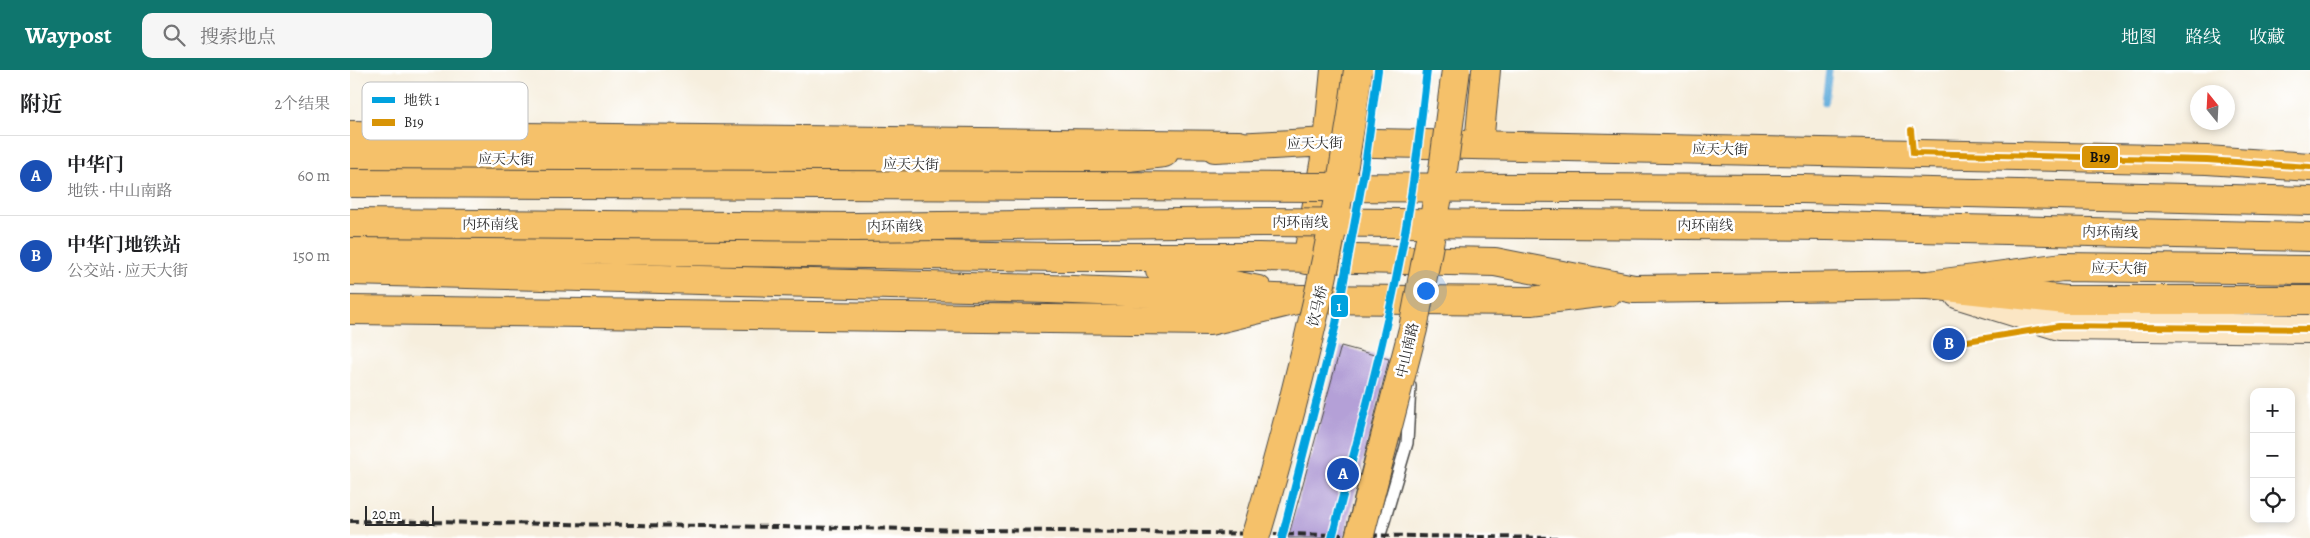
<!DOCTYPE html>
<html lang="zh">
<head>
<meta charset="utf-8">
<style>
	:root { --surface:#fff; --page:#f6f6f6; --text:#202124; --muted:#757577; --line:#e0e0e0; --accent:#0f766e }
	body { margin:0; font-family:Alegreya,"Noto Serif SC",serif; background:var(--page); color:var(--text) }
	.controls { position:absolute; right:15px; bottom:15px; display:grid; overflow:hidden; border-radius:10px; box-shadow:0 2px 8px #0003 }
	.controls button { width:45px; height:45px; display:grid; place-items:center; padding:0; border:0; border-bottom:1px solid var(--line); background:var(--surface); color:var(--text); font:25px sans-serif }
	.compass { position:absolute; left:1840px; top:15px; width:45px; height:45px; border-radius:50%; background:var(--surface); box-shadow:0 2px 8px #0003; rotate:342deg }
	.scale { position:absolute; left:15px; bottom:12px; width:69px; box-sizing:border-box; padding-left:5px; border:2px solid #2b2b2b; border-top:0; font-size:14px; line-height:18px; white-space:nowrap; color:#2b2b2b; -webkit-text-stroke:4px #fff; paint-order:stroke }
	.you { position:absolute; left:1075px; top:220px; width:18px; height:18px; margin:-12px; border:4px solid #fff; border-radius:50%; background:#1a73e8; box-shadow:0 0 0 8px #1a73e833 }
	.badge { display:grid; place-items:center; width:32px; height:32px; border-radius:50%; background:var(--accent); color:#fff; font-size:16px; font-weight:700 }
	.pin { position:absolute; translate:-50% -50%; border:2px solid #fff; box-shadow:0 1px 5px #0006 }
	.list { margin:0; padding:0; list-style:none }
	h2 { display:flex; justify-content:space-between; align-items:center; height:65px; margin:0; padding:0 20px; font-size:21px }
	h2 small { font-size:16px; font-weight:400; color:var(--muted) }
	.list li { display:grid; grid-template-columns:32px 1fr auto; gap:15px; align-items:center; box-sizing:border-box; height:80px; padding:0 20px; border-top:1px solid var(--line) }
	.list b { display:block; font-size:19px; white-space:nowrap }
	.list p { margin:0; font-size:16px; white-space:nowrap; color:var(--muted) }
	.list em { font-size:16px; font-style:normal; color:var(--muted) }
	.icon { flex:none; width:28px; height:28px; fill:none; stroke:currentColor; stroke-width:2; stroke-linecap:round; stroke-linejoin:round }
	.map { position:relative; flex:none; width:1960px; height:468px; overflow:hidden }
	header { display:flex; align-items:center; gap:30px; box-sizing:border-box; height:70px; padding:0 25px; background:var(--accent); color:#fff }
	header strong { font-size:24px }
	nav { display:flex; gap:28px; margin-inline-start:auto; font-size:18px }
	.search { width:350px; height:45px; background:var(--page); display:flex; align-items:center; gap:12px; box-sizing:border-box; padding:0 18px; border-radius:10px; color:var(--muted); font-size:19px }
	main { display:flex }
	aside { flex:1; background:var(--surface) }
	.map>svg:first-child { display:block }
</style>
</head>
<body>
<header>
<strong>Waypost</strong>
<div class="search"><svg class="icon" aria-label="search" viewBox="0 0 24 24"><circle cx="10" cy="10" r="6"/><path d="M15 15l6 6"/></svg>搜索地点</div>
<nav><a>地图</a><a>路线</a><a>收藏</a></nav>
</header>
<main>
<aside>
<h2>附近<small>2个结果</small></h2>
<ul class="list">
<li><span class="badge" style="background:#1a4fb4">A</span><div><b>中华门</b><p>地铁 · 中山南路</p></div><em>60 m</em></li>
<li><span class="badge" style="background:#1a4fb4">B</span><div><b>中华门地铁站</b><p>公交站 · 应天大街</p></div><em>150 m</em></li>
</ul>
</aside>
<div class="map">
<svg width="1960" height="468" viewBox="0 0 1960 468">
	<rect width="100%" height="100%" fill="#fff"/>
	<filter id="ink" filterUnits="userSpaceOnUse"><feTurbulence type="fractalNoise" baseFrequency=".02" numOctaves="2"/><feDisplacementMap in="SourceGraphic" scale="10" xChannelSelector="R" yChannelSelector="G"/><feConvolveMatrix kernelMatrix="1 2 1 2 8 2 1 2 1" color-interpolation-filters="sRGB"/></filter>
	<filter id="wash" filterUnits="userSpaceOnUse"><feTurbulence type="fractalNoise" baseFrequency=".0096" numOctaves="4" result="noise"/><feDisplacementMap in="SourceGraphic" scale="20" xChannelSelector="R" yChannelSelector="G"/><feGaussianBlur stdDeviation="1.12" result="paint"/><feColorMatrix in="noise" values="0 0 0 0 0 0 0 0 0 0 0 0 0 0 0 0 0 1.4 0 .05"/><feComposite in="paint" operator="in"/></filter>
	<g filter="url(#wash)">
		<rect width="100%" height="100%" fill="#f6eedd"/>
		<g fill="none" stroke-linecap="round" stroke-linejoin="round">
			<path stroke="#64addb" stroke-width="7" d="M 1475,32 L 1479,0"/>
		</g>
		<g id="blocks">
			<path fill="#b4a0d7" d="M 991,276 L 1039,289 L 994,468 L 938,468 Z"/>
		</g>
	</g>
	<g filter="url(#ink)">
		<use href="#blocks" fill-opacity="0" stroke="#494846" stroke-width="1"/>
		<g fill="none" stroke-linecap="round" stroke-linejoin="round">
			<g stroke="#494846" stroke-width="14">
				<path id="lane" d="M 1029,468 L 1057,373 L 1060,316"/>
			</g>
			<g stroke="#494846" stroke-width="30">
				<path id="secondary" d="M 1609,225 L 1709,256 L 1960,259"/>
			</g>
			<g stroke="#494846" stroke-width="30">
				<path id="primary" d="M 1129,74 L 1136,0
					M 865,78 L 978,72 L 1857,90 L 1960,97
					M 0,88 L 698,96 L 814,83
					M 0,176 L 709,187 L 909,187 L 1145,192 L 1284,219 L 1579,215 L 1713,197 L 1960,200
					M 957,190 L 978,72 L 985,0
					M 810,200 L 908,220
					M 0,240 L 860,251 L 951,229 L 1181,231 L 1258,222"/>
			</g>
			<g stroke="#494846" stroke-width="30">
				<path id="highway" d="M 0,65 L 889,75
					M 1452,119 L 1960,131
					M 1477,156 L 1960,167
					M 0,201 L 698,219 L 951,229
					M 1579,215 L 1716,230 L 1960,230"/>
			</g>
			<use href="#lane" stroke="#fff" stroke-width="11"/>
			<use href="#secondary" stroke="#fbe6c4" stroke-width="28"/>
			<use href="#primary" stroke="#f5c16b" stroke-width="28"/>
			<use href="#highway" stroke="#f5c16b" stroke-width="28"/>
			<path stroke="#2b2b2b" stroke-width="4" stroke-dasharray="8 4" stroke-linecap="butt" d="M 0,451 L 1207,468"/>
			<g stroke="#494846" stroke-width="30" stroke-linecap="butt">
				<path id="primary-bridge" d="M 905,468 C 951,314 988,159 1008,0
					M 1009,468 L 1063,259 L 1093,100 L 1106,0"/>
			</g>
			<g stroke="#494846" stroke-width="30" stroke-linecap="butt">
				<path id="highway-bridge" d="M 0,113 L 1452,119
					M 0,153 L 506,157 L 911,152 L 1477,156"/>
			</g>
			<use href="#primary-bridge" stroke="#f5c16b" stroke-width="28"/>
			<use href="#highway-bridge" stroke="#f5c16b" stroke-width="28"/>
			<g stroke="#fff" stroke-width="10">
				<path id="bus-1" d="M 1561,60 L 1563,83 L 1857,90 L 1960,97
					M 1599,274 L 1709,256 L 1960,259"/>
			</g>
			<use href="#bus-1" stroke="#d89406" stroke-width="6"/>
			<g stroke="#fff" stroke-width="11">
				<path id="metro-1" d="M 932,468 L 986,254 L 1015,96 L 1028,0
					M 982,468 C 1006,374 1033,280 1051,184 C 1063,123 1070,62 1077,0"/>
			</g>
			<use href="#metro-1" stroke="#00a2df" stroke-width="8"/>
		</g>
	</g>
	<g text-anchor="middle" stroke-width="5" stroke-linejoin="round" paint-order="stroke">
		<g font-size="14" fill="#2b2b2b" stroke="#fff">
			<text transform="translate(965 73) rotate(-1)" y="5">应天大街</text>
			<text transform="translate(1370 79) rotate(1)" y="5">应天大街</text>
			<text transform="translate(156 89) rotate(1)" y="5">应天大街</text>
			<text transform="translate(561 94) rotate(1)" y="5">应天大街</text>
			<text x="950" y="157">内环南线</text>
			<text x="140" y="159">内环南线</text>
			<text x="1355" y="160">内环南线</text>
			<text transform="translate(545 156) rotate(-1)" y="5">内环南线</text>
			<text transform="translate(1760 162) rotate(1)" y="5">内环南线</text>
			<text transform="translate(1769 198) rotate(1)" y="5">应天大街</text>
			<text transform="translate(967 236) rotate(-77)" y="5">饮马桥</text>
			<text transform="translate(1057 280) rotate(-77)" y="5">中山南路</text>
		</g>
	</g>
	<rect x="12" y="12" width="166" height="58" rx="8" fill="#fff" stroke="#bfbfbf" stroke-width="1"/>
	<rect x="22" y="27" width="23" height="6" fill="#00a2df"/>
	<rect x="22" y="49" width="23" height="7" fill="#d89406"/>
	<g font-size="14" fill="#2b2b2b">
		<text x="54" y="35">地铁 1</text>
		<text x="54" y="57">B19</text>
	</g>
	<g stroke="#fff" stroke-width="2">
		<rect x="1731" y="75" width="38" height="24" rx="5" fill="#d89406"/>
		<rect x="980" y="224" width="19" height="24" rx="5" fill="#00a2df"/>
	</g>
	<g font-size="14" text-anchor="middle" font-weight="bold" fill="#fff">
		<text x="989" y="241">1</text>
	</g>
	<g font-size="14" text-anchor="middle" font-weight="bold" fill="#111">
		<text x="1750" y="92">B19</text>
	</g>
</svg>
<div class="controls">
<button>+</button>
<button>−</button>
<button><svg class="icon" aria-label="locate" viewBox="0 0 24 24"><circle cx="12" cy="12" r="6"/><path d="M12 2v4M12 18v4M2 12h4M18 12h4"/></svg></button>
</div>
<svg class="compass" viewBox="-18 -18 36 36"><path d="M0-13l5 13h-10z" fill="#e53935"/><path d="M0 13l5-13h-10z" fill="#757577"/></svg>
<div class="scale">20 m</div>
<div class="you"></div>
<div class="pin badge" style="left:993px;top:404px;background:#1a4fb4">A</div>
<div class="pin badge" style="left:1599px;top:274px;background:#1a4fb4">B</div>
</div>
</main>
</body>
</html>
